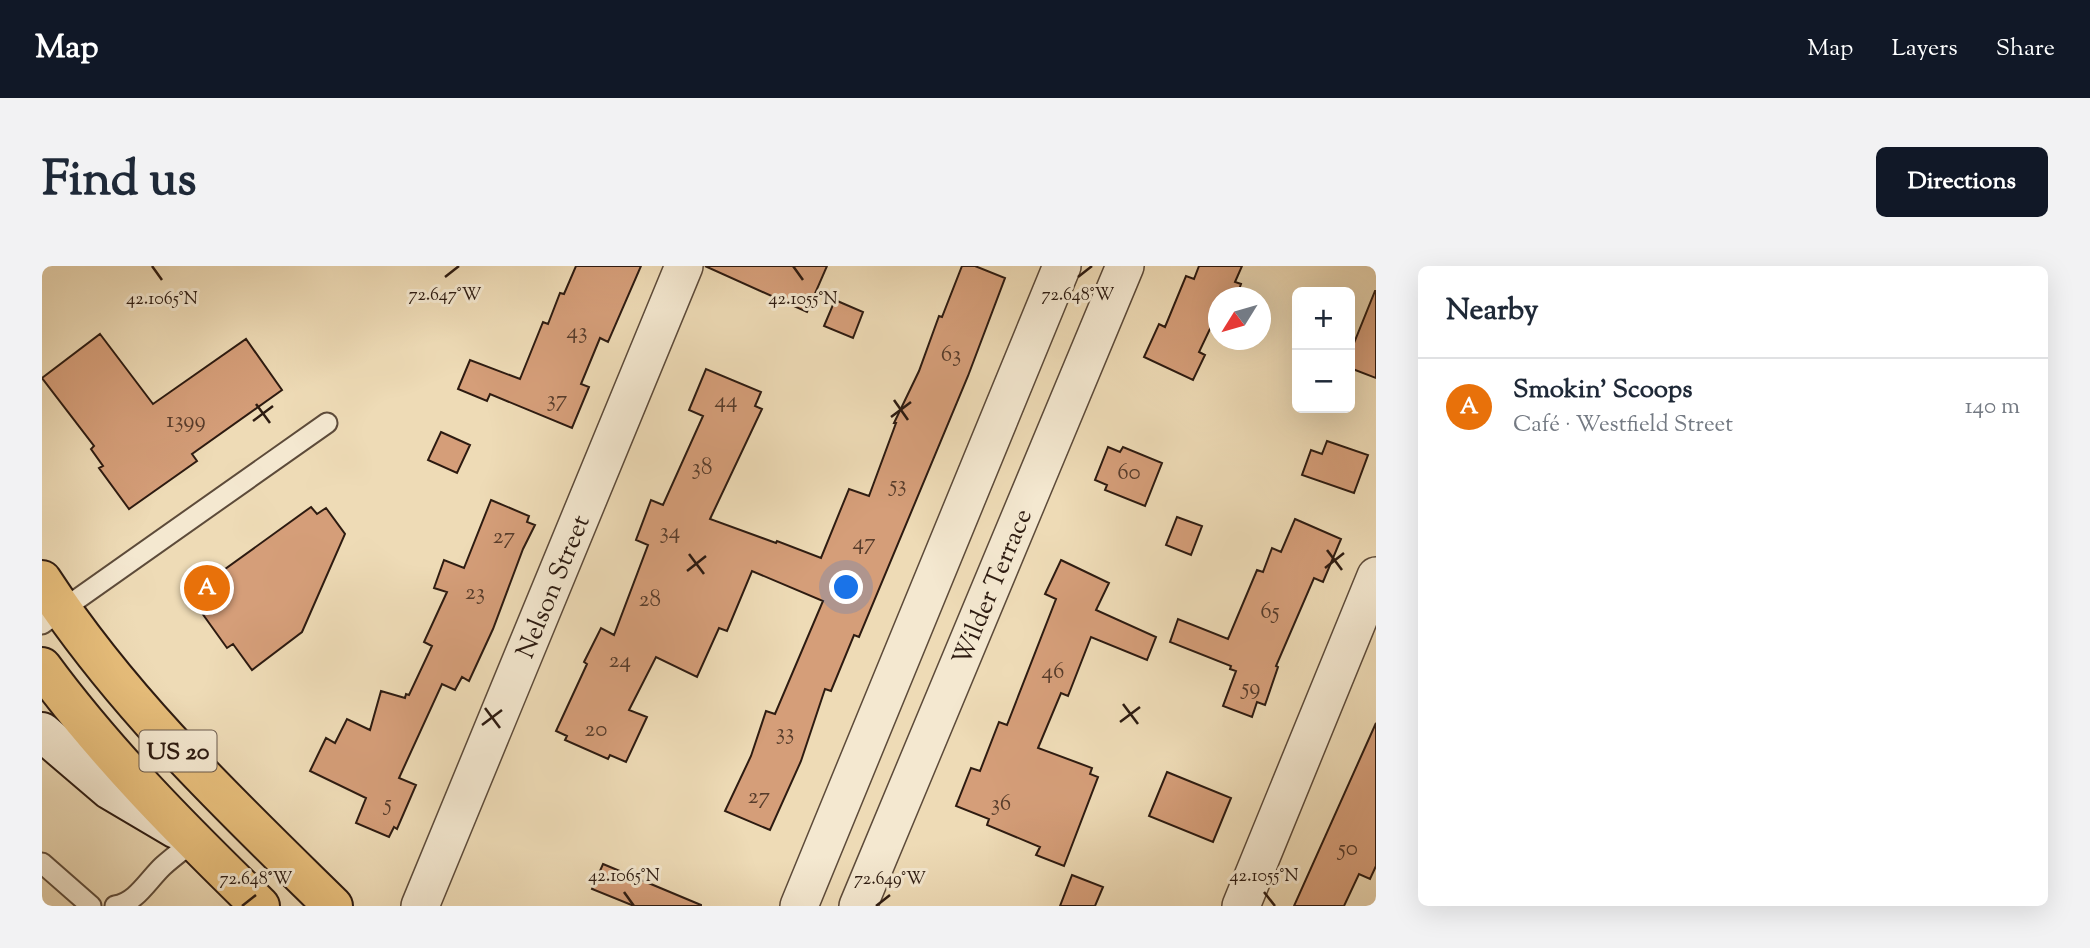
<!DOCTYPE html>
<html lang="en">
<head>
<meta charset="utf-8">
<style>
	:root { --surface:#fff; --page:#f2f2f3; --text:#1f2937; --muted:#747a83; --line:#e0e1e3; --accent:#111827 }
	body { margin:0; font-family:"Sorts Mill Goudy",serif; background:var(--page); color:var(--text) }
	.controls { position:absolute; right:21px; top:21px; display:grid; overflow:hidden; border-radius:10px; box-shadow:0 7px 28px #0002 }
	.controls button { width:63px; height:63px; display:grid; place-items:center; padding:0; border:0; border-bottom:2px solid var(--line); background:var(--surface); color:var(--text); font:35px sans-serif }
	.compass { position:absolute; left:1166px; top:21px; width:63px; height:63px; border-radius:50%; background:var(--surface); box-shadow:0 7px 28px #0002; rotate:233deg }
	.you { position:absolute; left:805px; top:322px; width:24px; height:24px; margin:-18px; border:5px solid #fff; border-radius:50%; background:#1a73e8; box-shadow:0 0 0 10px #1a73e833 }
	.badge { display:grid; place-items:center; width:46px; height:46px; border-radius:50%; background:var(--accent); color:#fff; font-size:23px; font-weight:700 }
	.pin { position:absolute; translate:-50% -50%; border:4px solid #fff; box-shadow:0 2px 7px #0006 }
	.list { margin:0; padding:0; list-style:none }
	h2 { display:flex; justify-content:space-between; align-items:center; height:91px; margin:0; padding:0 28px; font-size:30px }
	h2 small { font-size:23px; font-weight:400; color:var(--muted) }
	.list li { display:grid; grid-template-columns:46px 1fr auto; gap:21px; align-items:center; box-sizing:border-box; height:98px; padding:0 28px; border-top:2px solid var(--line) }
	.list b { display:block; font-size:26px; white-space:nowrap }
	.list p { margin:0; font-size:23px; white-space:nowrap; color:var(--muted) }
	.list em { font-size:23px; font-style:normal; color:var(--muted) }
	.map { position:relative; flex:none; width:1334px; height:640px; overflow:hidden; border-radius:10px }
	header { display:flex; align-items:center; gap:42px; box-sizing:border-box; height:98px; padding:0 35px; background:var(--accent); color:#fff }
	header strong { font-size:33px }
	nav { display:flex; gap:38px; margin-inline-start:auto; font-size:24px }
	.intro { display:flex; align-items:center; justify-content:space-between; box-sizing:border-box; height:168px; padding:0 42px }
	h1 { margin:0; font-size:49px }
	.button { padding:18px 32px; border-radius:10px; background:var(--accent); color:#fff; font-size:24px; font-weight:700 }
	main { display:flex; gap:42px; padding:0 42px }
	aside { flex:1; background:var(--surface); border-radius:10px; box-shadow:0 7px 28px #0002 }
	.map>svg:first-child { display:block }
</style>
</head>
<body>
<header>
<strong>Map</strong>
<nav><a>Map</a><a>Layers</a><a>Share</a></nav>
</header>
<div class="intro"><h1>Find us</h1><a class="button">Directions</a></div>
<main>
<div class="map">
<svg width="1334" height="640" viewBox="0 0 1334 640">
	<rect width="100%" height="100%" fill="#eedbb6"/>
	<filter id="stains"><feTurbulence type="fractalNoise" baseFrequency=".00286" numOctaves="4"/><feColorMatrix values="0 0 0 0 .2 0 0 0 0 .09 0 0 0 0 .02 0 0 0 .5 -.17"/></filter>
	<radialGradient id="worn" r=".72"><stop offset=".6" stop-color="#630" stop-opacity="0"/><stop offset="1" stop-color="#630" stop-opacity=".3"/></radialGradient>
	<path fill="#d59e79" stroke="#2d1b11" stroke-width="2" d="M 534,0 L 599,0 L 566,76 L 558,72 L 539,118 L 547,121 L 530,162 L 448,128 L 445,135 L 416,123 L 428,94 L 478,113 L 501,56 L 506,58 L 518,27 L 522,28 Z
		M 663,0 L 785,0 L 765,46 Z
		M 920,0 L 933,0 L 963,12 L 926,110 L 817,371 L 812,369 L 789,425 L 783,423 L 759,495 L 728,564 L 683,545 L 709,490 L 724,445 L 733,448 L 781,335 L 710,305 L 685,365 L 677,362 L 655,411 L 614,391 L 587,444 L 605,451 L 584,496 L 568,489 L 566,493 L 523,474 L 525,470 L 514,465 L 545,398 L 542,396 L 559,362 L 572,369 L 606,279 L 594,274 L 609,234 L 621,239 L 661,150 L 647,144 L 664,103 L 719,126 L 713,140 L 720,143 L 668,253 L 734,277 L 735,275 L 779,292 L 807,223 L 827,230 L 854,157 L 852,157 L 877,105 L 897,50 L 900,51 Z
		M 1157,0 L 1200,0 L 1193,16 L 1199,18 L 1194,32 L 1177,32 L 1177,44 L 1157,86 L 1163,89 L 1151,114 L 1102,91 L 1117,58 L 1123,61 L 1144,10 L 1152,13 Z
		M 1333,25 L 1334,25 L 1334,112 L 1308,102 L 1308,87 Z
		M 793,34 L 821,46 L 811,72 L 782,60 Z
		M 58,68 L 111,138 L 204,73 L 240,124 L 150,188 L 155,195 L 87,243 L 57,202 L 61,200 L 49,183 L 52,180 L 0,112 Z
		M 399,166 L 428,179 L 415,207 L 386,194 Z
		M 1285,175 L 1326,189 L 1312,227 L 1260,209 L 1269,184 L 1280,188 Z
		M 1066,181 L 1078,186 L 1081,181 L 1120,197 L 1103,240 L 1063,224 L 1065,219 L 1053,214 Z
		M 449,234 L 487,250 L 485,256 L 493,259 L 481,283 L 451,363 L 427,415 L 420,411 L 413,424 L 400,418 L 357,512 L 374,519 L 355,563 L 352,561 L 347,571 L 314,557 L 324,532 L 268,505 L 284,472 L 293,477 L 305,453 L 328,464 L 339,425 L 363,432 L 364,428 L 367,429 L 390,380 L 382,376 L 405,326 L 392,322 L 402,294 L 422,302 Z
		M 269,241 L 275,248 L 284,242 L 303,268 L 260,366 L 210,404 L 191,378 L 185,382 L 147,329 Z
		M 1135,251 L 1160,260 L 1149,289 L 1124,279 Z
		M 1253,253 L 1299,273 L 1281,316 L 1272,312 L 1234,400 L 1236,401 L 1223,439 L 1215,436 L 1210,451 L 1181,440 L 1194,405 L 1188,403 L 1189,400 L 1128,376 L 1136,353 L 1186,373 L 1215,304 L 1221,306 L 1230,282 L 1239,286 Z
		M 1019,294 L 1067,317 L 1054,344 L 1114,371 L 1105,394 L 1049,371 L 1026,430 L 1019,427 L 996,482 L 1050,502 L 1048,508 L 1056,511 L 1022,600 L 994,589 L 998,581 L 945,559 L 947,553 L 914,540 L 929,502 L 938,505 L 957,456 L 965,459 L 1014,333 L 1003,328 Z
		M 1334,457 L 1334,600 L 1328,613 L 1317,608 L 1302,640 L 1252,640 Z
		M 1125,506 L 1189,532 L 1171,576 L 1107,550 Z
		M 561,598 L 659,639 L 659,640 L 592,640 L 550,623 Z
		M 1030,609 L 1061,621 L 1053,640 L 1018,640 Z"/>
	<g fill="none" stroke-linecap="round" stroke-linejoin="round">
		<g stroke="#5d4b3a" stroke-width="23">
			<path id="service" d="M 0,358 L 285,157
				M 0,597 L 49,640
				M 73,640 C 94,637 106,614 121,600 C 131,591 142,583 152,575"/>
		</g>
		<g stroke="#5d4b3a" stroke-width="40">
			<g id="minor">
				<path id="s1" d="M 378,640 L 642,0"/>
				<path d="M 757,640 L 1020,0"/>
				<path id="s2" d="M 816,640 L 1083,0"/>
				<path d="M 1199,640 L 1334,310"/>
			</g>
		</g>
		<g stroke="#2d1b11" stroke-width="42">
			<path id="secondary" d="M 0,466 L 68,524 L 134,563"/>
		</g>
		<g stroke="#2d1b11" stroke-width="42">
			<path id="primary" d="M 0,314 C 80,437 187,538 291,640
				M 0,401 C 64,488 141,565 218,640"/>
		</g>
		<use href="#service" stroke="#f4e8d0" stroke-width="19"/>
		<use href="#minor" stroke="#f4e8d0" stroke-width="37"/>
		<use href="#secondary" stroke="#f4e8d0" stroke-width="38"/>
		<use href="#primary" stroke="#e7be7b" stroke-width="38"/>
	</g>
	<path fill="none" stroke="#2d1b11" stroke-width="2.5" d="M 110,0 L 120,14M 751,0 L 761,14M 403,11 L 417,0M 1036,11 L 1050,0M 852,134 L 866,154M 214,138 L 228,157M 849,151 L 869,136M 211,155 L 231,140M 1285,284 L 1300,304M 647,288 L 662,308M 1283,302 L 1302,287M 645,305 L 664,290M 1081,438 L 1096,458M 443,442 L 458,462M 1078,456 L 1098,441M 440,459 L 460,444M 582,626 L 592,640M 1222,626 L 1233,640M 200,640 L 214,629M 834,640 L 848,629"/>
	<g text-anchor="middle" stroke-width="6" stroke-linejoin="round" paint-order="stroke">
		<g font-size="23" fill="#573c2b">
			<text x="535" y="72">43</text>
			<text x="909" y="95">63</text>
			<text x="515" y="140">37</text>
			<text x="684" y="141">44</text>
			<text x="144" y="161">1399</text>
			<text x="660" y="208">38</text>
			<text x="1087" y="213">60</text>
			<text x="856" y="225">53</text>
			<text x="628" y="272">34</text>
			<text x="462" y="277">27</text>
			<text x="822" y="283">47</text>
			<text x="433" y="333">23</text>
			<text x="608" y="340">28</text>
			<text x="1228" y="352">65</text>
			<text x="578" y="401">24</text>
			<text x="1011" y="412">46</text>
			<text x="1209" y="428">59</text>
			<text x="554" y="470">20</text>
			<text x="743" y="473">33</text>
			<text x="717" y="537">27</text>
			<text x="346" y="544">5</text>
			<text x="959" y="544">36</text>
			<text x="1306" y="589">50</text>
		</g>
		<rect fill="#f4e8d0" stroke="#69584a" stroke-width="2" x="97.5" y="464.5" width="77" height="41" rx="5"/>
		<g font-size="24" font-weight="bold" fill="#2d1b11">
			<text x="136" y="493">US 20</text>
		</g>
		<g font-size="26" fill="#2d1b11" stroke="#f4e8d0">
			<text dy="9" stroke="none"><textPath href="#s1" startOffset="346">Nelson Street</textPath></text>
			<text dy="9" stroke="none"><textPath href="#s2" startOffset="346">Wilder Terrace</textPath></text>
		</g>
	</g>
	<g font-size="18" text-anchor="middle" fill="#2d1b11" stroke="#f4e8d0" stroke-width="6" stroke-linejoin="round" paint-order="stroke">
		<text x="403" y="34">72.647°W</text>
		<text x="1036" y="34">72.648°W</text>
		<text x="120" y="38">42.1065°N</text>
		<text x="761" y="38">42.1055°N</text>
		<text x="582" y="615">42.1065°N</text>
		<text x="1222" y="615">42.1055°N</text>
		<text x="214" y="618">72.648°W</text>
		<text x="848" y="618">72.649°W</text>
	</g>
	<rect width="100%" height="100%" filter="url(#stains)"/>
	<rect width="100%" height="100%" fill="url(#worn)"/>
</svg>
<div class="controls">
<button>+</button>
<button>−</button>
</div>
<svg class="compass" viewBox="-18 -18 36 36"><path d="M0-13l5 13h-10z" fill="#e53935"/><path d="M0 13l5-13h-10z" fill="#747a83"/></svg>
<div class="you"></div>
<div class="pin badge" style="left:165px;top:322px;background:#e8710a">A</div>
</div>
<aside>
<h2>Nearby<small></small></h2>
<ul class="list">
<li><span class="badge" style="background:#e8710a">A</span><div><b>Smokin' Scoops</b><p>Café · Westfield Street</p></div><em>140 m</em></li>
</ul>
</aside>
</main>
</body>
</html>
